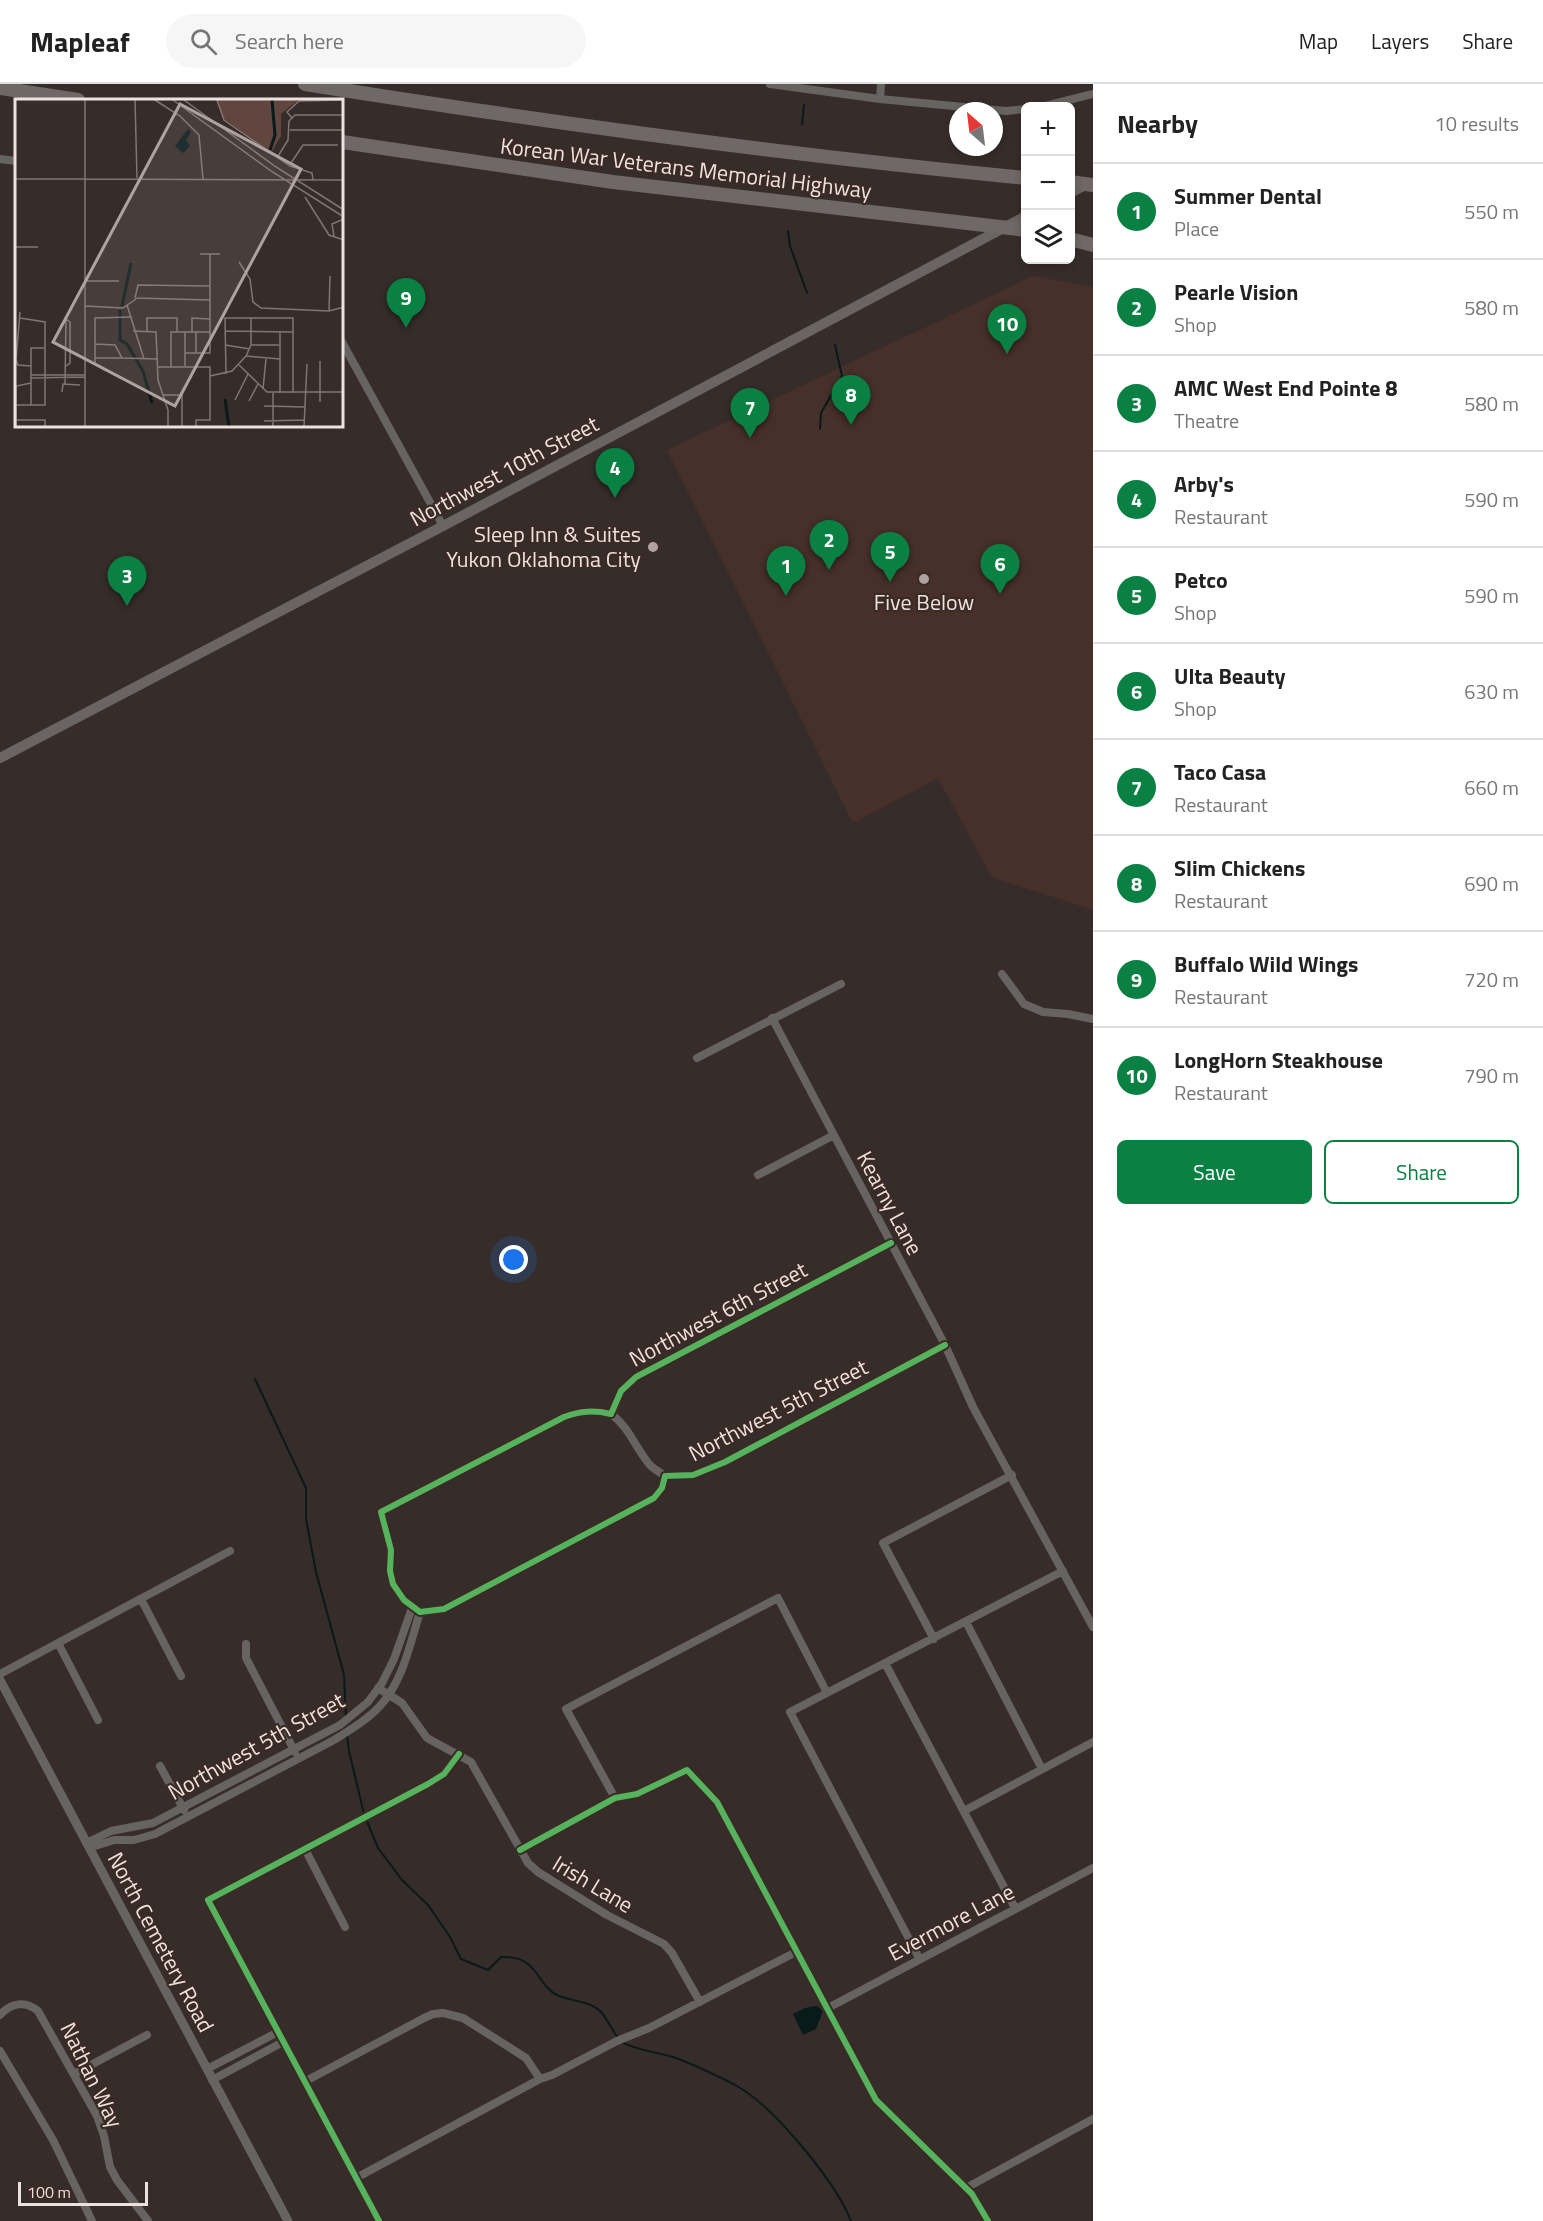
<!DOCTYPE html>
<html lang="en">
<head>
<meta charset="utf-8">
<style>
	:root { --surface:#fff; --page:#f6f6f6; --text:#222; --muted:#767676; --line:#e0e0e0; --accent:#0b8043 }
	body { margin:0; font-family:"Titillium Web",sans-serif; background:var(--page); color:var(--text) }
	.controls { position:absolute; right:18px; top:18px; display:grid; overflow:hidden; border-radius:9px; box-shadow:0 3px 9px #0003 }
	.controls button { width:54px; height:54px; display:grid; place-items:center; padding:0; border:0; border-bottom:2px solid var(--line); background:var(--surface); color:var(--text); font:30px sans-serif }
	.compass { position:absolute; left:949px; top:18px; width:54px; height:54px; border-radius:50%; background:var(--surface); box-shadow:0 3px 9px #0003; rotate:332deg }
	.scale { position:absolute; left:18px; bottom:15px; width:130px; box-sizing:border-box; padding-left:6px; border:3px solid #eee2df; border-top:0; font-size:16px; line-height:21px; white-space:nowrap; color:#eee2df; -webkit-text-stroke:4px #3b2a25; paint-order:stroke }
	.you { position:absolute; left:514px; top:1176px; width:21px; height:21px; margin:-15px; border:4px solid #fff; border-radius:50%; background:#1a73e8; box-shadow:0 0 0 9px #1a73e833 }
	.badge { display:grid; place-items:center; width:39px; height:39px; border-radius:50%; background:var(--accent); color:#fff; font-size:20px; font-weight:700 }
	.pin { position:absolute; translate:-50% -50px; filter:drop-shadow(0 2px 3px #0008) }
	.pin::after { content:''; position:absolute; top:32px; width:21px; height:18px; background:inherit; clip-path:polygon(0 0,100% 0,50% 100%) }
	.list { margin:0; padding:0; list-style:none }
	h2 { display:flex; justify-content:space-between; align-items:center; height:78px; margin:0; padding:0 24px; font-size:26px }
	h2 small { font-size:20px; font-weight:400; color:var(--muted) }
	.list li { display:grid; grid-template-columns:39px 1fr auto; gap:18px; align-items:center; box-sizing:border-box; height:96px; padding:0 24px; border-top:2px solid var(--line) }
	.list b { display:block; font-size:22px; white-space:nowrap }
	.list p { margin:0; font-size:20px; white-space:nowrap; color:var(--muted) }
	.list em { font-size:20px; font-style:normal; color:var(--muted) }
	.actions { display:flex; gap:12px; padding:18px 24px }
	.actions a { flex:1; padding:14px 0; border:2px solid var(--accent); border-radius:9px; text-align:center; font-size:21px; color:var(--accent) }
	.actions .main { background:var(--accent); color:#fff }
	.icon { flex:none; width:33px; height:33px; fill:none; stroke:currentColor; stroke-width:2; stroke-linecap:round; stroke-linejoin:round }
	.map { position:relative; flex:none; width:1093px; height:2137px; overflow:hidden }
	header { display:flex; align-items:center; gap:36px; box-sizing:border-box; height:84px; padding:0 30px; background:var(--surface); border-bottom:2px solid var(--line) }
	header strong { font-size:28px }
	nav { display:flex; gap:33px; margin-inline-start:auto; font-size:21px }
	.search { width:420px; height:54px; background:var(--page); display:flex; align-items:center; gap:15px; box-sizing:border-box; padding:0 21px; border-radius:33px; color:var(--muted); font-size:22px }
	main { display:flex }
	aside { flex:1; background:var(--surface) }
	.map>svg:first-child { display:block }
</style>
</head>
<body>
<header>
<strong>Mapleaf</strong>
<div class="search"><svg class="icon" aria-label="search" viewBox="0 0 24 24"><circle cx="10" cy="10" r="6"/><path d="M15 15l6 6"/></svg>Search here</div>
<nav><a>Map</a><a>Layers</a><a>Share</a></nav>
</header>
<main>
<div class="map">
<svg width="1093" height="2137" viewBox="0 0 1093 2137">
	<rect width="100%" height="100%" fill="#362d2a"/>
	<path fill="#463029" d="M 1033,192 L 1093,203 L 1093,826 L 992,793 L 938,694 L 853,739 L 667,366 Z"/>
	<path fill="#081a19" d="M 817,1922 L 823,1927 L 816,1945 L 803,1951 L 793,1930 L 805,1924 Z"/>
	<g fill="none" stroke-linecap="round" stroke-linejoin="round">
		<path stroke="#081a19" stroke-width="2" d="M 802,40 L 804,21
			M 788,147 L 790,162 L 807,209
			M 820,345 L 821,329 L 842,292 L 835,261
			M 255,1295 L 306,1404 L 306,1435 L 316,1488 L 344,1591 L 346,1633
			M 347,1651 L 349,1667 L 364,1730
			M 366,1735 L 378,1764 L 402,1796 L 428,1821 L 450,1853 L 461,1875 L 488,1886 L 501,1873 C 540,1871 536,1903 559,1912 C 572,1917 590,1917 601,1928 C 609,1937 613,1950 622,1958 C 631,1965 666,1970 679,1975 C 698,1983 719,1992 737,2002 C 775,2024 835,2097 851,2137"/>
		<path stroke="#666361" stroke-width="8" d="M 770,0 L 880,15 L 1006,27 L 1026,25
			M 880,15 L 881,0
			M 1045,22 L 1093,10
			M 0,75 L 16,77
			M 342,258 L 443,442
			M 1002,890 L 1024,920 L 1043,928 L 1068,930 L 1093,935
			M 772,934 L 945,1261 L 973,1323 L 1093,1543
			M 697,974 L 841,900
			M 758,1091 L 834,1051
			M 891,1159 L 636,1293 L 621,1307 L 611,1330 C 593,1326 581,1327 564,1333 L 381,1428 L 391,1466 L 390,1487 L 393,1500 L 404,1516 L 420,1528 L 444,1525 L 654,1414 L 662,1404 L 665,1392 L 693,1391 L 725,1378 L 945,1261
			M 611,1330 C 629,1343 635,1363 649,1380 C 653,1385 660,1388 665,1392
			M 141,1515 L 181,1592
			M 966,1538 L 1042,1685
			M 934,1555 L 883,1459 L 1012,1391
			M 58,1559 L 98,1636
			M 246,1560 L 246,1574 L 295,1668
			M 886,1581 L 1015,1824
			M 0,1590 L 230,1467
			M 378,1604 L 402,1619 L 427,1654 L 471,1678 L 528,1779 L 538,1788 L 607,1831 L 664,1860 L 672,1869 L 700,1918
			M 160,1682 L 184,1726
			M 615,1714 L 566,1625 L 778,1514 L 827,1609
			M 964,1727 L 1093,1658
			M 86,1759 L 111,1747 L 153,1739 L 340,1641 L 368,1618 L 382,1599 L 394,1575 L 412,1524
			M 89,1764 L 114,1756 L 134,1756 L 155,1750 L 334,1656 C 350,1646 367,1636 380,1622 C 403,1597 410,1560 420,1528
			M 305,1765 L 345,1843
			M 520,1766 L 615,1714 L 637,1710 L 687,1686 L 717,1718 L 876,2016 L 972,2110 L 988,2137
			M 919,1874 L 790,1628 L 1063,1487
			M 826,1925 L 1093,1784
			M 0,1931 C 11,1919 25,1916 38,1927 L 97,2032 L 104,2052 L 110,2083 L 117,2096 L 148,2137
			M 0,1967 L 53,2056 L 92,2137
			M 207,1985 L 278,1948
			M 74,1990 L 147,1951
			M 540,1995 L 552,1991 L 617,1957 L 649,1944 L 796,1868
			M 212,1996 L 283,1958
			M 304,1998 L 424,1934 L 433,1930 L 443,1929 L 463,1934 L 526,1974 L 540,1995 L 356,2094
			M 966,2104 L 1093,2035
			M 379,2137 L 208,1816 L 428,1700 L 444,1690 L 459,1670"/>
		<path stroke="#666361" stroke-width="9" d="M 0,1596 L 288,2137"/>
		<path stroke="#6a6463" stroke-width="10" d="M 1070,109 L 1087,100
			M 0,674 L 443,442 L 1026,132"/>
		<path stroke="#6f6866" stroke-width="14" d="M 305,0 C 544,38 784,71 1026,94
			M 0,4 L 78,16
			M 342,58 L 613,98 L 1026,146
			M 1070,98 L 1093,101
			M 1070,155 L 1093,161"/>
		<g stroke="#3b2a25" stroke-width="10">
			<path id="cycleway" d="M 891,1159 L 636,1293 L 621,1307 L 611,1330 C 593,1326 581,1327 564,1333 L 381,1428 L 391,1466 L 390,1487 L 393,1500 L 404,1516 L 420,1528 L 444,1525 L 654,1414 L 662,1404 L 665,1392 L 693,1391 L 725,1378 L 945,1261
				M 520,1766 L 615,1714 L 637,1710 L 687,1686 L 717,1718 L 876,2016 L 972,2110 L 988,2137
				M 379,2137 L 208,1816 L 428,1700 L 444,1690 L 459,1670"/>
		</g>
		<use href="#cycleway" stroke="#56b35d" stroke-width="6"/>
	</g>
	<g fill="#aea3a0" stroke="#3b2a25" stroke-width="2">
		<circle cx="653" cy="463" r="6"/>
		<circle cx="924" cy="495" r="6"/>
	</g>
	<g text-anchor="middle" stroke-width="4.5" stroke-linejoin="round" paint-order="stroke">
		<g font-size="22" fill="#eee2df" stroke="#3b2a25">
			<text transform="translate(686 84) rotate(7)" y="8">Korean War Veterans Memorial Highway</text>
			<text transform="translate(504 387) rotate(-28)" y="8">Northwest 10th Street</text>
			<text transform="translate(890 1119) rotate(62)" y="8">Kearny Lane</text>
			<text transform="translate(718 1230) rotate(-28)" y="8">Northwest 6th Street</text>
			<text transform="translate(778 1326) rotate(-27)" y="8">Northwest 5th Street</text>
			<text transform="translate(256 1662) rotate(-29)" y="8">Northwest 5th Street</text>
			<text transform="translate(593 1800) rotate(31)" y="8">Irish Lane</text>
			<text transform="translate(951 1838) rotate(-28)" y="8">Evermore Lane</text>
			<text transform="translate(161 1858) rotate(62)" y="8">North Cemetery Road</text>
			<text transform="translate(92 1991) rotate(64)" y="8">Nathan Way</text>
		</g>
		<g font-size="22" fill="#eee2df" stroke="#3b2a25" text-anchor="end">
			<text x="641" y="458">Sleep Inn &amp; Suites<tspan x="641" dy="25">Yukon Oklahoma City</tspan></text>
			<text x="924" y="526" text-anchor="middle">Five Below</text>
		</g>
	</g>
	<g transform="translate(15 15)">
		<rect width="328" height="328" fill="#362d2a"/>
		<path d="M 202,1 L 281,1 L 282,2 L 266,15 L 266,37 L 256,54 L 208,19 Z" fill="#61463f"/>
		<path d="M 173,30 L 176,33 L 171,41 L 175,47 L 168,54 L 160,47 Z" fill="#081a19"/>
		<path fill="none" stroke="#081a19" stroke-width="3" d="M 255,51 L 260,36 L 257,1M 107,207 L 116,164M 105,211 L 105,241 L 112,245 L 128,272 L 137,304M 210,300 L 214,328"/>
		<path fill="none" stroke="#807572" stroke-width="1.5" d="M 120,1 L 122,79M 140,1 L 165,17 L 184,36 L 188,80M 158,1 L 256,72 L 329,118M 169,1 L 261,68 L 329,111M 202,1 L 209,21 L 275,67 L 297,74 L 298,81M 277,19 L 272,13 L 284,2 L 329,1M 275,31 L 329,31M 262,59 L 273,41 L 274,22 L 280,16 L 329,16M 276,64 L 288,46 L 323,46M 0,80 L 70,80M 70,80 L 329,81M 290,98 L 314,136 L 329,141M 319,137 L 317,125 L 329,120M 0,148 L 23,148M 185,155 L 205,155M 224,163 L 235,180 L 238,203 L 246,209 L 314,212 L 329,208M 70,182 L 104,182M 120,199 L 123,186 L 195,187M 120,199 L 195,201M 112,206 L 129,260M 70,207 L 108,209 L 121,200M 314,212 L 315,177M 5,213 L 1,261 L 3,266 L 16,267M 118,232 L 141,233 L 143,281 L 153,311 L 153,328M 132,232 L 132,219 L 162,219 L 162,233M 210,232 L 278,233M 177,233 L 177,219 L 195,220M 265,233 L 265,294M 80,245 L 100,246 L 107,259 L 80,259M 210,246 L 235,250M 236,246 L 264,246M 170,254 L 195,254 L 195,155M 181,254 L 181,233M 231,257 L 265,260M 107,259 L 143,260M 80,266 L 80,219 L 117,218M 224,266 L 252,293 L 329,293M 51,267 L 55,264 L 55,223 L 51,220M 170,267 L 170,233M 143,268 L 195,268 L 195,321 L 181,321 L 181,328M 156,268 L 156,233 L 195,233M 211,275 L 210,219 L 278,219 L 278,294M 16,276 L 70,276M 195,277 L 217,272 L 231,257 L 236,246 L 236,219M 16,279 L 70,278M 50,286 L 51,220M 248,290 L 251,260M 47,293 L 48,285 L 65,286M 148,296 L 167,296 L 167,328M 220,301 L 233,275M 234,302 L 243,285M 305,303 L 305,262M 0,306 L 30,306 L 30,223 L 5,219M 16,306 L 16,249 L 29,249M 249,307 L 290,308M 0,321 L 30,321 L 30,328M 249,322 L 289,321M 1,328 L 1,287 L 16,284M 70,328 L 70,1M 258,328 L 258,294M 289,328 L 292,265"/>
		<path fill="#aea3a0" fill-opacity="0.15" stroke="#aea3a0" stroke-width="3" d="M 165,5 L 286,70 L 160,307 L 38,243 Z"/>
		<rect width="328" height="328" fill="none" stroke="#eee2df" stroke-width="3"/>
	</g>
</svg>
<div class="controls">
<button>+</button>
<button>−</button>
<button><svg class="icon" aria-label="layers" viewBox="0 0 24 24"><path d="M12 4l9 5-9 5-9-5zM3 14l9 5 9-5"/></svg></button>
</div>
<svg class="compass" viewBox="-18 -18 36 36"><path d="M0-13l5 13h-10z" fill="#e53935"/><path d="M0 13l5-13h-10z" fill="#767676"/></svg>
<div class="scale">100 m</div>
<div class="you"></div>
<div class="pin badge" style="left:786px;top:512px">1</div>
<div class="pin badge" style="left:829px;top:486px">2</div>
<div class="pin badge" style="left:127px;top:522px">3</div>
<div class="pin badge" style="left:615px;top:414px">4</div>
<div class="pin badge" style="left:890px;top:498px">5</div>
<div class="pin badge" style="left:1000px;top:510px">6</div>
<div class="pin badge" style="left:750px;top:354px">7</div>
<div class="pin badge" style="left:851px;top:341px">8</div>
<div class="pin badge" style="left:406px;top:244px">9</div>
<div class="pin badge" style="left:1007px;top:270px">10</div>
</div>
<aside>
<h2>Nearby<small>10 results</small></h2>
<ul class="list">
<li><span class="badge">1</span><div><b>Summer Dental</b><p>Place</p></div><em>550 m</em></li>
<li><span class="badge">2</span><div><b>Pearle Vision</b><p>Shop</p></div><em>580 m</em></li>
<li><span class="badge">3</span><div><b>AMC West End Pointe 8</b><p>Theatre</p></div><em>580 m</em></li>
<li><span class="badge">4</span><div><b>Arby's</b><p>Restaurant</p></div><em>590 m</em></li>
<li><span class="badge">5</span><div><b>Petco</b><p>Shop</p></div><em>590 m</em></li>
<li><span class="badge">6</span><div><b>Ulta Beauty</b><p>Shop</p></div><em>630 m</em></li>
<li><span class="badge">7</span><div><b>Taco Casa</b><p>Restaurant</p></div><em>660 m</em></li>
<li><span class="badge">8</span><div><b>Slim Chickens</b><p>Restaurant</p></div><em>690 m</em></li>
<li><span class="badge">9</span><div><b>Buffalo Wild Wings</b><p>Restaurant</p></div><em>720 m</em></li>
<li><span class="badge">10</span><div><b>LongHorn Steakhouse</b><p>Restaurant</p></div><em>790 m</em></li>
</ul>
<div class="actions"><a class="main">Save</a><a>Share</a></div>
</aside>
</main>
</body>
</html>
